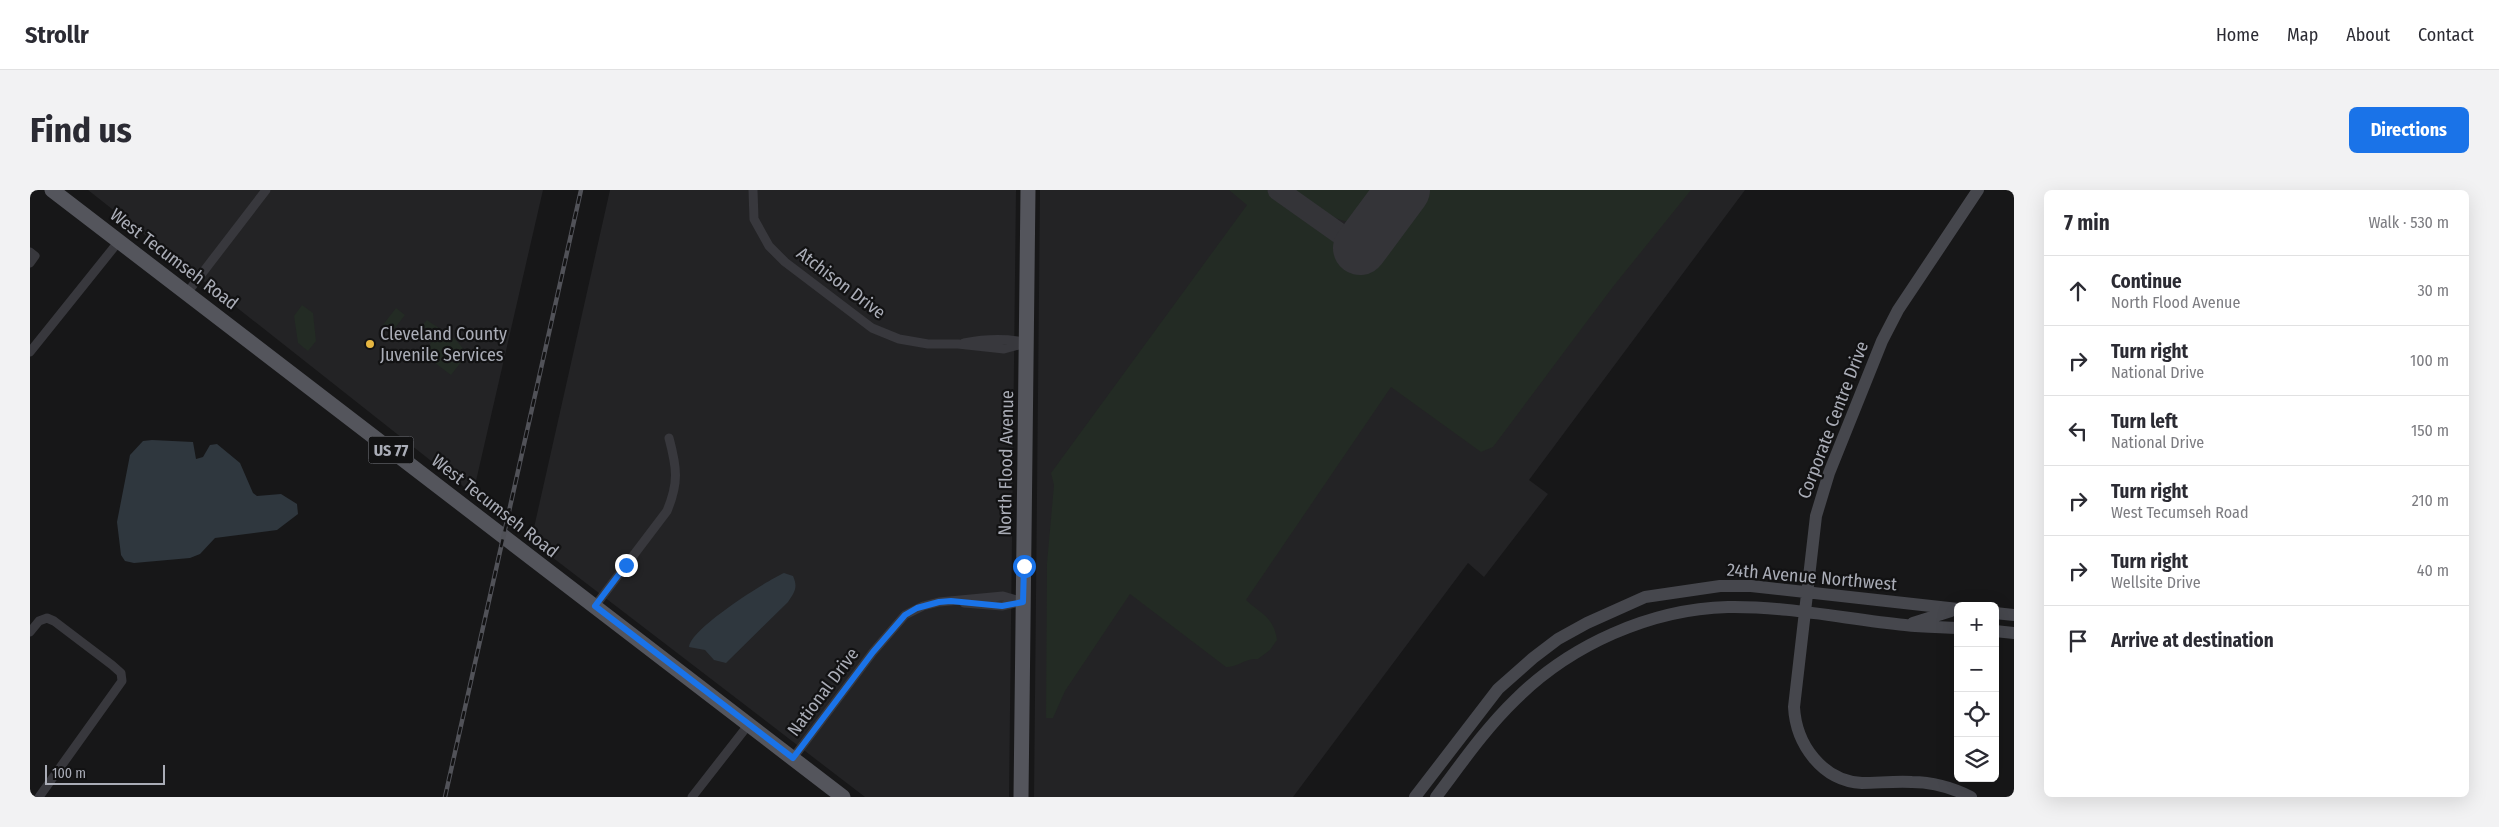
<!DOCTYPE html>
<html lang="en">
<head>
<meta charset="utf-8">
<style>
	:root { --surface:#fff; --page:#f2f2f3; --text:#2b2b33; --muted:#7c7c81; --line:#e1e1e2; --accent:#1a73e8 }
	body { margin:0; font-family:"Fira Sans Condensed",sans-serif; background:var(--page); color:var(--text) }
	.controls { position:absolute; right:15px; bottom:15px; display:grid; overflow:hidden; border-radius:8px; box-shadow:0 5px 20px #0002 }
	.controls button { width:45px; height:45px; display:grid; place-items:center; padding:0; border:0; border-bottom:1px solid var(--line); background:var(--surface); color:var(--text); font:25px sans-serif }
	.scale { position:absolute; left:15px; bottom:12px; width:120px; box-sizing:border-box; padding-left:5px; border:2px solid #aaadb7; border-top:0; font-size:14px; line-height:18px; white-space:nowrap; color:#aaadb7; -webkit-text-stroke:4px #121213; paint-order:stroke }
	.stop { position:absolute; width:15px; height:15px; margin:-11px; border:4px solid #1a73e8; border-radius:50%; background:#fff }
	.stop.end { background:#1a73e8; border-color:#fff; box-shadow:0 1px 5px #0008 }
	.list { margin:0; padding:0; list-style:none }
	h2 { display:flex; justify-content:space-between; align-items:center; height:65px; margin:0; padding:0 20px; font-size:21px }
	h2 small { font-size:16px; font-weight:400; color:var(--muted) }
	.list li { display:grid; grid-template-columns:32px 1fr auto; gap:15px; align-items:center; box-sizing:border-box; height:70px; padding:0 20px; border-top:1px solid var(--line) }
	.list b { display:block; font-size:19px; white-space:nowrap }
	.list p { margin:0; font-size:16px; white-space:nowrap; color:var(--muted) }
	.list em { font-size:16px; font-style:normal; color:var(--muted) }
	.icon { flex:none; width:28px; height:28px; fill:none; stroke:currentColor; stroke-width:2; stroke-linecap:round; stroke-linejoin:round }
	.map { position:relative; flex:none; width:1984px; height:607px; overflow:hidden; border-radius:8px }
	header { display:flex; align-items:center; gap:30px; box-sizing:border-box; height:70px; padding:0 25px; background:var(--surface); border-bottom:1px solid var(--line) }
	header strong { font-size:24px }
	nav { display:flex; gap:28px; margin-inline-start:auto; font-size:18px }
	.intro { display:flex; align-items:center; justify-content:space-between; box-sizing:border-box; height:120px; padding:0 30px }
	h1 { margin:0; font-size:35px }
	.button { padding:12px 22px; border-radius:8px; background:var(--accent); color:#fff; font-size:18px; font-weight:700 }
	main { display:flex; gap:30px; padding:0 30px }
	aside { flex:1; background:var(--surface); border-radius:8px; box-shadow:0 5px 20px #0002 }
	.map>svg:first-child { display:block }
</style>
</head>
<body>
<header>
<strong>Strollr</strong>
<nav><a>Home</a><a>Map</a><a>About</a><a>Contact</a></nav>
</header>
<div class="intro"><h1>Find us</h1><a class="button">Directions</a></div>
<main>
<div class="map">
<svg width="1984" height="607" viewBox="0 0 1984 607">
	<rect width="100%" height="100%" fill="#171718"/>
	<path fill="#232325" d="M 58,0 L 513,0 L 443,304 L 96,30 Z
		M 580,0 L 986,0 L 979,607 L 835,607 L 501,351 Z
		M 1010,0 L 1715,0 L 1499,290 L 1518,304 L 1454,387 L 1438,373 L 1263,607 L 1004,607 Z"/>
	<path fill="#232b24" d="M 1199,0 L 1237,0 L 1340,75 L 1396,0 L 1661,0 L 1582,98 L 1463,257 L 1451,262 L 1361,197 L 1216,410 C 1231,424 1244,427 1247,450 L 1240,460 L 1228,469 C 1215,468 1209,477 1196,477 L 1100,404 L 1035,501 L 1023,528 L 1016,528 L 1017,373 L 1024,295 L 1021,283 L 1217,15 Z
		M 1264,0 L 1350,0 L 1326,32 C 1302,33 1282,13 1264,0 Z
		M 272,115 L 283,123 L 286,151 L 278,161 L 268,153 L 264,126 Z
		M 366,118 L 375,125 L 361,143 L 352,136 Z
		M 397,130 C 409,139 433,150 436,166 L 421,185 L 393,164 L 401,153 L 387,141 Z"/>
	<path fill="#2f373e" d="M 122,250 L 163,252 L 166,269 L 173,267 L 180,255 L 187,254 L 210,273 L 223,303 L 227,306 L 251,304 L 267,314 L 268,324 L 247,340 L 185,348 L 170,364 L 160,368 L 104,373 L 95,371 L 91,365 L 87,332 L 100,265 L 113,251 Z
		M 754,383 L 763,386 C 768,397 765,402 758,412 L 696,473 L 684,470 L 675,460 L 659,457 C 660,439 736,391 754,383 Z"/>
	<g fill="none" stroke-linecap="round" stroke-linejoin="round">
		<path stroke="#343438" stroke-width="21" d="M 1248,0 L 1330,58"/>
		<path stroke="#343438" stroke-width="54" d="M 1330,58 L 1373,0"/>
		<path stroke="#38383d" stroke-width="9" d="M 723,0 L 724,29 L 739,56 L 755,72 L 842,138 L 869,149 L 898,154 L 928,154 L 974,159 L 996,153
			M 0,62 L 5,66 L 0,73
			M 157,103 L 236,0
			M 934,153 C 955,149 973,148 993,152
			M 0,162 L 89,51
			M 934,413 L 972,416 L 990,412
			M 565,416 L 637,321 C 649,292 647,278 639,248
			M 0,442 L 9,431 L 17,428 L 24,431 L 82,475 L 91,483 L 92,491 L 9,607
			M 763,568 L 843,462 L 875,425 L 893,416 L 909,412 L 973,406 L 993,412
			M 662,607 L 719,534"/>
		<path stroke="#46474d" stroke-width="12" d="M 1965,423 L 1984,425
			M 1883,433 L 1921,421
			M 1965,441 L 1984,443
			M 1385,607 L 1468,499 L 1503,468 L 1528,449 L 1557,433 L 1615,407 L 1690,396 L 1721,396 L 1928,419
			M 1406,607 C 1431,574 1455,539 1485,510 C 1540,455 1620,419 1698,417 C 1757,416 1816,429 1875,435 C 1892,437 1910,437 1928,438
			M 1941,607 C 1923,598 1902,592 1882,592 C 1865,591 1848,593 1832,593 C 1792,591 1766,554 1764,517 L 1786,326 L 1799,283 L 1852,151 L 1868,120 L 1948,0"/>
		<path stroke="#54555c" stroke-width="15" d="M 22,0 L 813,607
			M 991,607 L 998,0"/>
		<g stroke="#515258" stroke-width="4.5">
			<path id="rail" d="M 415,607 L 551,0"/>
		</g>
		<use href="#rail" stroke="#121213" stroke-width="2.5" stroke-dasharray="8" stroke-linecap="butt"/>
	</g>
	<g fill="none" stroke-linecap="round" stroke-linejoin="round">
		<path stroke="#1a73e8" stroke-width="6" d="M 596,375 L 565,416 L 763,568 L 843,462 L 875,425 L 887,418 L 909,412 L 921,411 L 972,416 L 993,412 L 994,376"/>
	</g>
	<circle fill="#e6b641" stroke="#121213" stroke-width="2" cx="340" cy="154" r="5"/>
	<g text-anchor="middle" stroke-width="4.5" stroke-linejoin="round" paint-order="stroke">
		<rect fill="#121213" stroke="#7c7e86" stroke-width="1" x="338.5" y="246.5" width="45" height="27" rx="4"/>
		<g font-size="16" font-weight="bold" fill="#aaadb7">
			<text x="361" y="266">US 77</text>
		</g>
		<g font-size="18" fill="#aaadb7" stroke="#121213">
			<text transform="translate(144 69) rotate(37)" y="6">West Tecumseh Road</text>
			<text transform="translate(811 93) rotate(37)" y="6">Atchison Drive</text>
			<text transform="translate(1803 230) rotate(-69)" y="6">Corporate Centre Drive</text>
			<text transform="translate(976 273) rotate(-89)" y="6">North Flood Avenue</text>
			<text transform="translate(465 316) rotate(38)" y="6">West Tecumseh Road</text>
			<text transform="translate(1782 387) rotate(5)" y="6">24th Avenue Northwest</text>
			<text transform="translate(793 502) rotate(-53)" y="6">National Drive</text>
		</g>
		<g font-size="18" fill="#aaadb7" stroke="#121213" text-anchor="start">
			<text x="350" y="150">Cleveland County<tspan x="350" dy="21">Juvenile Services</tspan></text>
		</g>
	</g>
</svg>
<div class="controls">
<button>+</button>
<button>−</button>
<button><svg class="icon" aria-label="locate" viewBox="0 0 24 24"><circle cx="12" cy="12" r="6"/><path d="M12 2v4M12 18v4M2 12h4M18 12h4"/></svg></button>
<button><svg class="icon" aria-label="layers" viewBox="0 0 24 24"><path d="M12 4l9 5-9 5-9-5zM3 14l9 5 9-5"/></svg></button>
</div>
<div class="scale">100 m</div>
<div class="stop" style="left:994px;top:376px"></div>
<div class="stop end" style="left:596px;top:375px"></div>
</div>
<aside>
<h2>7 min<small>Walk · 530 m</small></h2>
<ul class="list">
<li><svg class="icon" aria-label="ahead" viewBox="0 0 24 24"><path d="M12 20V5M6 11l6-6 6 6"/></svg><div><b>Continue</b><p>North Flood Avenue</p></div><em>30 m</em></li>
<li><svg class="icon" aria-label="right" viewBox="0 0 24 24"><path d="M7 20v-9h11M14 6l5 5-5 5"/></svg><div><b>Turn right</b><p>National Drive</p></div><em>100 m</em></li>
<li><svg class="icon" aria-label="left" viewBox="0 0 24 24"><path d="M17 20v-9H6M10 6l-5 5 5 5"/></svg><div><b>Turn left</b><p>National Drive</p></div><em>150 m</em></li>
<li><svg class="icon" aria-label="right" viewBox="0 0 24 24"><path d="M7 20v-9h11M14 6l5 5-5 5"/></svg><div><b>Turn right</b><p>West Tecumseh Road</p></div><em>210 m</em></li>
<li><svg class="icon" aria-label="right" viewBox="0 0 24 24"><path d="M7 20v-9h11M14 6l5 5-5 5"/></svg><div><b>Turn right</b><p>Wellsite Drive</p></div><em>40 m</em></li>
<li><svg class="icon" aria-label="arrive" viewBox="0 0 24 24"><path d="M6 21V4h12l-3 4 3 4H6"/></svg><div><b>Arrive at destination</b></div></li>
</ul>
</aside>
</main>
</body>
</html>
